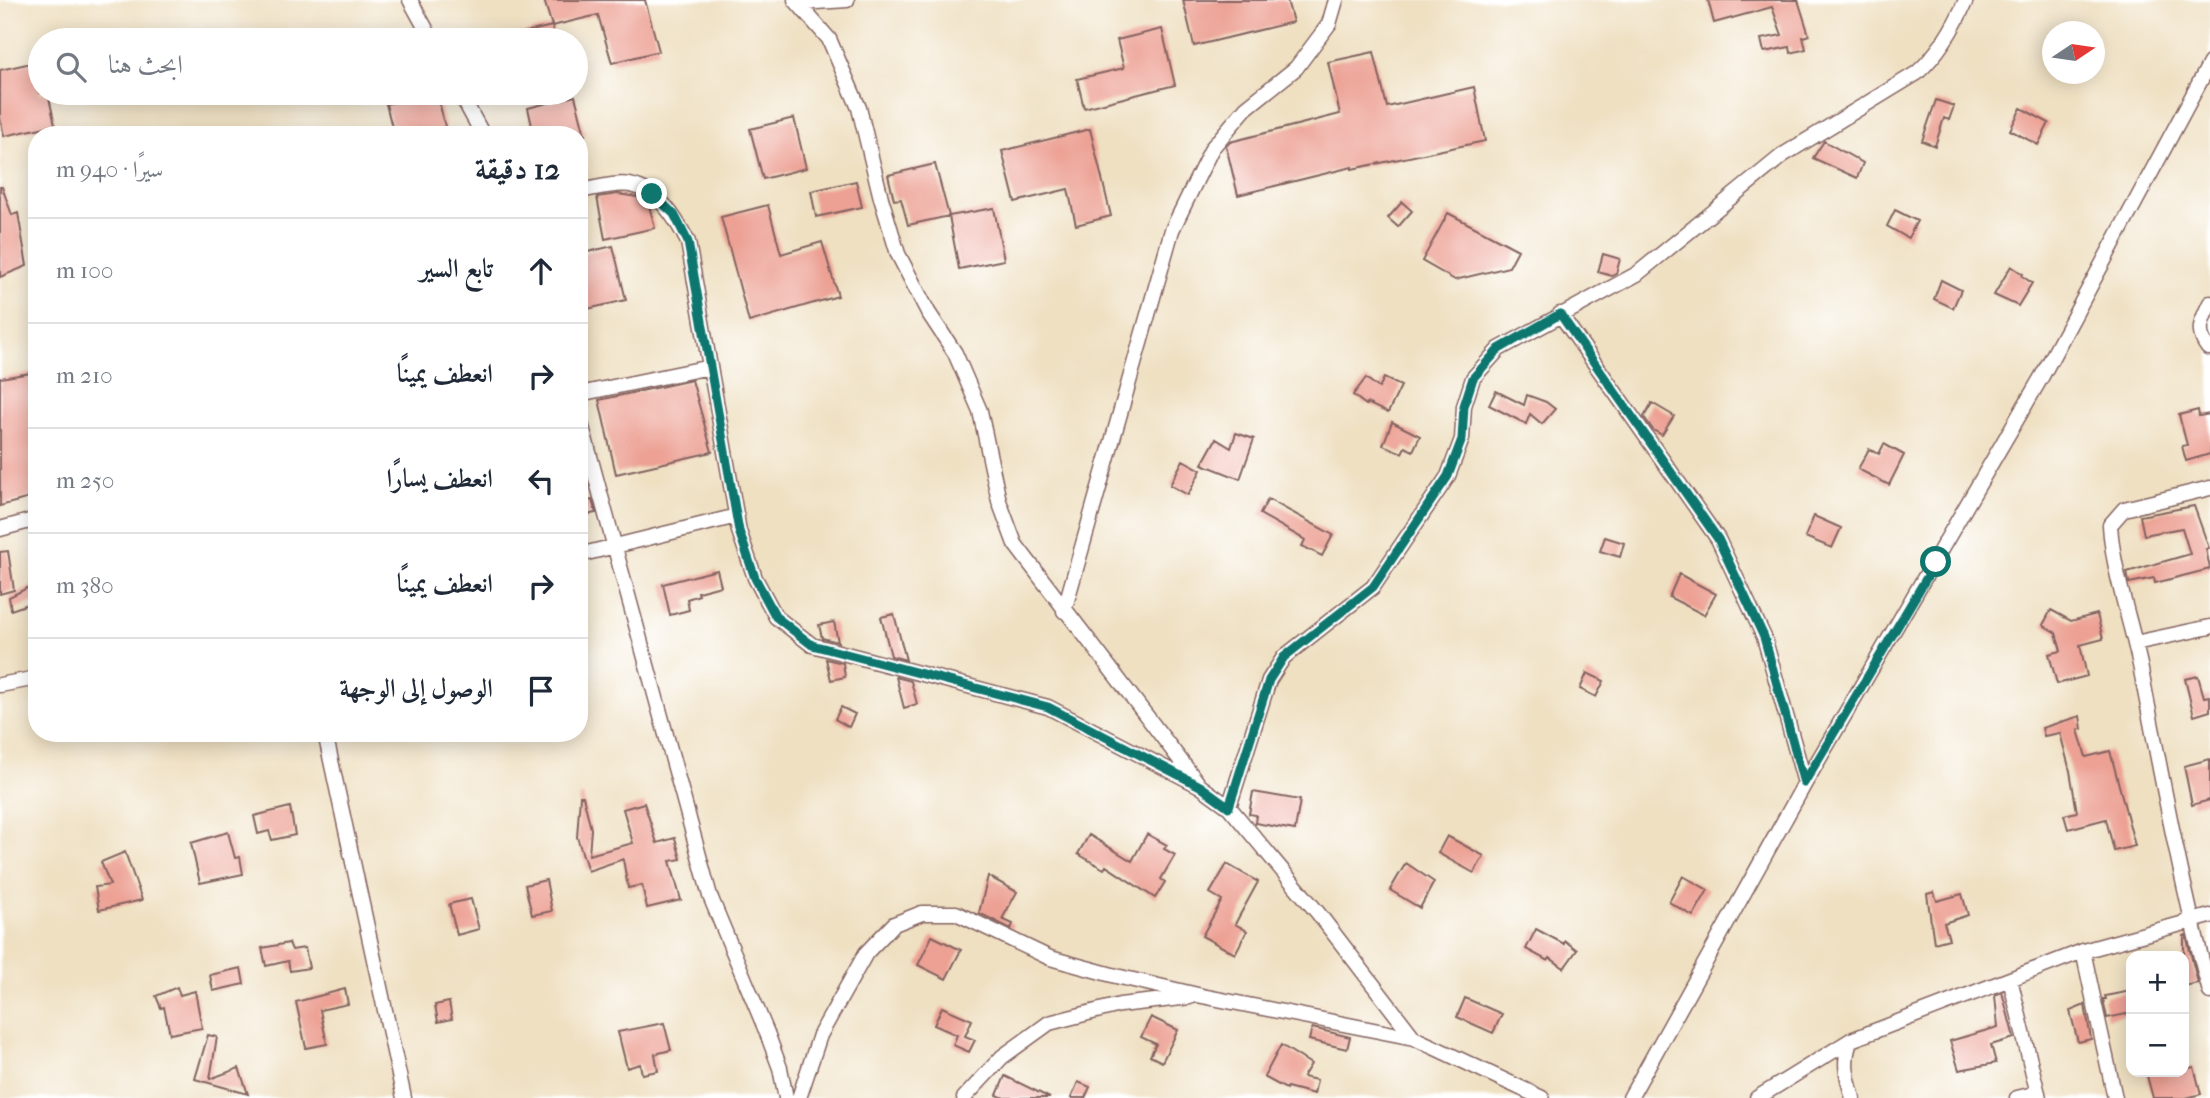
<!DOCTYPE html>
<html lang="ar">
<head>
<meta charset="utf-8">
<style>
	:root { --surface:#fff; --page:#f6f6f7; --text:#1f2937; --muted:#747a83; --line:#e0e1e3 }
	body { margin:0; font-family:"IM FELL French Canon",Amiri,serif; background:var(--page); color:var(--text); direction:rtl }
	.controls { position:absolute; right:21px; bottom:21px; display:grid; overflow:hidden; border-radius:14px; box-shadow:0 4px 18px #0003 }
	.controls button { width:63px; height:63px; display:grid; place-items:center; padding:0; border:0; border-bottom:2px solid var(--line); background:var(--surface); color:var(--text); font:35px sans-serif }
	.compass { position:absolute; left:2042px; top:21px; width:63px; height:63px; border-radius:50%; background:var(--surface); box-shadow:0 4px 18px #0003; rotate:77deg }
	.stop { position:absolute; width:21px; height:21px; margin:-16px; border:5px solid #0f766e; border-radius:50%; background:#fff }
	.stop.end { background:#0f766e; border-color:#fff; box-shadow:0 2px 7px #0008 }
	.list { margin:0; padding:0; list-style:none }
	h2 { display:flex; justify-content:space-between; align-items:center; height:91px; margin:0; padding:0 28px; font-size:30px }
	h2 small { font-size:23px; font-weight:400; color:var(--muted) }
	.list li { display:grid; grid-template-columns:46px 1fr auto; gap:21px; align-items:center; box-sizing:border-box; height:105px; padding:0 28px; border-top:2px solid var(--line) }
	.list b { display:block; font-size:26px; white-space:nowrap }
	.list em { font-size:23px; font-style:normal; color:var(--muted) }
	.icon { flex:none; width:38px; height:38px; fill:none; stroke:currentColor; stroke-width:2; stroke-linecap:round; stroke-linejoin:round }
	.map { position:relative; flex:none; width:2210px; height:1098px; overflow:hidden; direction:ltr }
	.search { position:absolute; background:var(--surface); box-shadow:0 4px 18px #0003; left:28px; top:28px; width:560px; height:77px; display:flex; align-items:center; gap:18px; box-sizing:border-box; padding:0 24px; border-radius:38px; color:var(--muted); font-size:26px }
	.panel { position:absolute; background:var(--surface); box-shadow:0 4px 18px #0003; left:28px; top:126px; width:560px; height:616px; border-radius:28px; direction:rtl }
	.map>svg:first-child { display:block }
</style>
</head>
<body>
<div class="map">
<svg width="2210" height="1098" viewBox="0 0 2210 1098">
	<rect width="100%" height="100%" fill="#fff"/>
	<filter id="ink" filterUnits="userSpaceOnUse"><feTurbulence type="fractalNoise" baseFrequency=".0143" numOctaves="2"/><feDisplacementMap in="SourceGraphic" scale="14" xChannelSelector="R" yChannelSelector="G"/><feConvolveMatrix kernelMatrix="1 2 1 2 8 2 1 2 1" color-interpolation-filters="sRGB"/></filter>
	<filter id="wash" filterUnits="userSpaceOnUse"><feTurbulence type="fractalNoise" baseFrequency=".00686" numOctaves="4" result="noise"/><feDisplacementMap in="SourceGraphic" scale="28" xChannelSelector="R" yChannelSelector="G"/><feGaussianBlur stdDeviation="1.57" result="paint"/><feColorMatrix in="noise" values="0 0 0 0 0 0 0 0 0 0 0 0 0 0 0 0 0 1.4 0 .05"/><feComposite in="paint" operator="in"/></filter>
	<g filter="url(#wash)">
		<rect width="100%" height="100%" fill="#efe0c2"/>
		<g id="blocks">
			<path fill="#eda194" d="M 544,0 L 645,0 L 659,51 L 612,63 L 598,15 L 552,26 Z
				M 1183,0 L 1287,0 L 1293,22 L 1194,46 Z
				M 1708,0 L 1798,0 L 1809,35 L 1803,37 L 1806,49 L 1791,53 L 1790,47 L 1764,52 L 1761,39 L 1782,35 L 1772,7 L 1714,23 Z
				M 552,26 L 555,40 L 515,40 L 514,35 Z
				M 1162,29 L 1175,85 L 1084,108 L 1077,79 L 1124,68 L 1117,40 Z
				M 1374,52 L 1387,107 L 1474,87 L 1485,141 L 1352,169 L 1352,167 L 1238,195 L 1226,146 L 1230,142 L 1340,114 L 1328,62 Z
				M 40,61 L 40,93 L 48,93 L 55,125 L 4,136 L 0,117 L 0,70 Z
				M 431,93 L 437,93 L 447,135 L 394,135 L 386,104 Z
				M 575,96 L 585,135 L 534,135 L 528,108 Z
				M 1936,100 L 1954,106 L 1949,120 L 1944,118 L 1935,146 L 1922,141 Z
				M 2021,108 L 2049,123 L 2038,145 L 2010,130 Z
				M 794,118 L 806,168 L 763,179 L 750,129 Z
				M 1090,129 L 1111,216 L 1076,225 L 1068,189 L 1015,202 L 1002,151 Z
				M 1824,141 L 1863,163 L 1857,178 L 1813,158 Z
				M 935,164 L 949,216 L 908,225 L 901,199 L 894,200 L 888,175 Z
				M 856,181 L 862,207 L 816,217 L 811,191 Z
				M 0,187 L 2,187 L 12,215 L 18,213 L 27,266 L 0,277 Z
				M 618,194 L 637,197 L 649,205 L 655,228 L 605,239 L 597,197 Z
				M 1402,202 L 1412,211 L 1398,227 L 1388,218 Z
				M 768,205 L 781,254 L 822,242 L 838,296 L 749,322 L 721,217 Z
				M 994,208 L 1004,260 L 959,269 L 949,216 Z
				M 1895,210 L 1917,221 L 1908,238 L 1887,226 Z
				M 1448,213 L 1518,250 L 1509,267 L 1455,280 L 1422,261 Z
				M 613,246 L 626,300 L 579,311 L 579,254 Z
				M 1603,254 L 1620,259 L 1616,274 L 1612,276 L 1598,272 Z
				M 2011,266 L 2023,274 L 2022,276 L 2032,283 L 2018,306 L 1994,295 Z
				M 1941,280 L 1961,290 L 1953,308 L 1934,299 Z
				M 31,373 L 37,395 L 37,496 L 0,506 L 0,378 Z
				M 1366,378 L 1379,388 L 1384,378 L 1401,386 L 1388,413 L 1367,403 L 1366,405 L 1353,395 Z
				M 692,380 L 712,452 L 616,474 L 599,400 Z
				M 1496,391 L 1524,405 L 1527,395 L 1546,402 L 1555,409 L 1542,424 L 1530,414 L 1526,424 L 1489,405 Z
				M 1652,403 L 1674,416 L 1662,435 L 1653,430 L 1644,417 Z
				M 2198,410 L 2199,416 L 2210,414 L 2210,454 L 2186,461 L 2182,446 L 2187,445 L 2179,415 Z
				M 1392,422 L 1420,436 L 1413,451 L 1405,447 L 1402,453 L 1383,445 Z
				M 1236,433 L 1254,439 L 1240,479 L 1202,464 L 1216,439 L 1231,448 Z
				M 1884,444 L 1904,455 L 1889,485 L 1858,469 L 1869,449 L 1879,454 Z
				M 1183,460 L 1201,470 L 1188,495 L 1170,485 Z
				M 1268,499 L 1333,535 L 1322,556 L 1302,546 L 1305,540 L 1260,514 Z
				M 592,500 L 596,513 L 579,516 L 579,502 Z
				M 2194,506 L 2209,548 L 2206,549 L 2210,569 L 2155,583 L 2154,578 L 2129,583 L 2127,572 L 2190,554 L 2182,528 L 2144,535 L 2140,516 Z
				M 1814,516 L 1841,528 L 1832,548 L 1805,537 Z
				M 1605,537 L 1624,543 L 1620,557 L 1600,551 Z
				M 8,551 L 14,590 L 0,594 L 0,552 Z
				M 717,570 L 721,586 L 698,592 L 699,595 L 687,599 L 689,610 L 670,615 L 663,584 Z
				M 1679,574 L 1716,594 L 1704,615 L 1669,597 Z
				M 37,583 L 37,601 L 11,610 L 9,597 Z
				M 2051,610 L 2071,621 L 2097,614 L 2103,639 L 2080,645 L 2087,676 L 2057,684 L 2049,654 L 2061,651 L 2056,633 L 2043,625 Z
				M 894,614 L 906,660 L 891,656 L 881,617 Z
				M 834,622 L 838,642 L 822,638 L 819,625 Z
				M 826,659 L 843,663 L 845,677 L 831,680 Z
				M 1587,673 L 1604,681 L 1596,697 L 1580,689 Z
				M 2198,676 L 2204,697 L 2210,696 L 2210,711 L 2194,716 L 2185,679 Z
				M 896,677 L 911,681 L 917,704 L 904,708 Z
				M 841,707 L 855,714 L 849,727 L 835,719 Z
				M 2080,716 L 2082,729 L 2078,730 L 2086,757 L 2110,751 L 2135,846 L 2114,851 L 2106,819 L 2068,829 L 2064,815 L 2077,812 L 2070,771 L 2060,733 L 2044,736 L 2042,728 Z
				M 2210,759 L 2210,800 L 2192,805 L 2184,766 Z
				M 1253,792 L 1300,800 L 1295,830 L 1255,823 L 1256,815 L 1249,814 Z
				M 580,796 L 583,796 L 591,829 L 589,855 L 633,843 L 623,809 L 644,803 L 657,843 L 675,838 L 681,859 L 670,861 L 681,900 L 647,908 L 642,885 L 628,888 L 623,859 L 588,871 L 577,837 Z
				M 290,807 L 295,835 L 272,840 L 269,831 L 258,834 L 254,816 Z
				M 228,832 L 235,858 L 240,857 L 243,874 L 200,883 L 191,843 Z
				M 1147,834 L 1167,845 L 1164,849 L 1175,855 L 1161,879 L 1165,882 L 1155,898 L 1106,866 L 1104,869 L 1078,854 L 1089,835 L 1132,861 Z
				M 1447,836 L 1484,856 L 1474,873 L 1438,853 Z
				M 125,852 L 142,900 L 99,910 L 95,887 L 110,885 L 101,862 Z
				M 1406,863 L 1434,882 L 1420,908 L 1390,890 Z
				M 1227,864 L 1258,882 L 1235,924 L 1247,931 L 1235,954 L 1202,936 L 1222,900 L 1210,893 Z
				M 988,876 L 1017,892 L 1002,919 L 1013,924 L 1011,929 L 979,913 Z
				M 1683,876 L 1708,890 L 1693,916 L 1669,902 Z
				M 546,880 L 552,911 L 532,915 L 525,885 Z
				M 1934,892 L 1937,901 L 1962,894 L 1968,915 L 1944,923 L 1949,939 L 1934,943 L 1927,894 Z
				M 471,899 L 479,929 L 457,935 L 449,904 Z
				M 1536,929 L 1564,944 L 1565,941 L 1577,950 L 1564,968 L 1550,958 L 1548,961 L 1526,949 Z
				M 2186,935 L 2198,983 L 2184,986 L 2184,936 Z
				M 932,936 L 961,950 L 946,979 L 918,965 Z
				M 289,943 L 292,950 L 305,948 L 309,968 L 290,971 L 288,961 L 266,966 L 262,948 Z
				M 241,968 L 244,984 L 213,991 L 210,975 Z
				M 177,987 L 180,995 L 195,991 L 202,1028 L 170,1034 L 164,1007 L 161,1008 L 156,996 Z
				M 345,989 L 348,1004 L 320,1010 L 327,1044 L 306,1048 L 296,1002 Z
				M 2131,991 L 2131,1013 L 2107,1018 L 2103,999 L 2106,999 L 2105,996 Z
				M 2002,992 L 2014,1038 L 1991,1045 L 1996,1063 L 1959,1070 L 1950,1041 L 1998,1027 L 1995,995 Z
				M 1465,998 L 1502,1014 L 1493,1033 L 1457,1017 Z
				M 449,1002 L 452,1019 L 438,1022 L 435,1005 Z
				M 2085,1005 L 2091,1039 L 2078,1042 L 2070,1011 Z
				M 942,1007 L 972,1020 L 965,1036 L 975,1040 L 969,1052 L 953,1045 L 957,1035 L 934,1025 Z
				M 1151,1017 L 1178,1030 L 1162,1062 L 1150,1056 L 1156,1044 L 1141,1037 Z
				M 664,1023 L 671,1050 L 655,1054 L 658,1071 L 642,1074 L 640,1064 L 627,1068 L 618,1032 Z
				M 1312,1028 L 1350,1037 L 1347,1049 L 1309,1040 Z
				M 208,1035 L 217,1037 L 210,1079 L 239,1068 L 248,1094 L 195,1079 Z
				M 1281,1045 L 1311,1064 L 1303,1077 L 1317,1080 L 1314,1094 L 1287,1087 L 1286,1089 L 1264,1077 Z
				M 2194,1067 L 2201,1094 L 2186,1098 L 2153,1098 L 2146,1072 L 2184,1072 L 2184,1069 Z
				M 1005,1076 L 1050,1098 L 1004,1098 L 997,1095 Z
				M 1078,1082 L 1090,1087 L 1085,1098 L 1071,1098 Z"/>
		</g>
	</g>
	<g filter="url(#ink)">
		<use href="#blocks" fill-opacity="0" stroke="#846360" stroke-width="2"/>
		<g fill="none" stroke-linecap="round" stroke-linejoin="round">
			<g stroke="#846360" stroke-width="17">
				<path id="minor" d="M 410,0 L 432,40
					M 795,0 L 829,39 L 859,108 L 881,198 L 898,254 L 928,312 L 955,353 L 980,411 L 999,501 L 1015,544 L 1197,782
					M 800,3 L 847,0
					M 460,93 L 483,135
					M 579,191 C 594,189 615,182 630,185 C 660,191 675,217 688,242 L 739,531 L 755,578 L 776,617 L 812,645 L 1048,707 L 1200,786 L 1229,807 L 1318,913 L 1414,1038
					M 2210,303 C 2202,320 2195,331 2208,348 L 2210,348
					M 1560,314 L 1718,539 L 1764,637 L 1805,783
					M 579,394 L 710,367
					M 579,416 L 710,896 L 767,1033 L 780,1068 L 786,1098
					M 2210,488 L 2124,509 L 2110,525 C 2113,572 2130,618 2140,665 C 2161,774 2181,884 2210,992
					M 0,529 L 37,519
					M 579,555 L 737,516
					M 1064,611 L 1172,230 L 1212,148 L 1246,108 L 1296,68 L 1329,24 L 1336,0
					M 2135,643 L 2210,627
					M 0,685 L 37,678
					M 325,733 L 404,1098
					M 1229,807 L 1269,680 L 1284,657 L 1373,587 L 1448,476 L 1462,439 L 1464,406 L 1473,378 L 1499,349 L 1637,274 L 1783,155 L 1917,73 C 1939,53 1954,28 1966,0
					M 2083,951 L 2115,1098
					M 2010,979 L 2039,1098
					M 1851,1040 C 1842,1060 1847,1078 1853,1098
					M 799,1098 L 820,1035 L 866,953 L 894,924 L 922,913 L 956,913 L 1050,958 L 1116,976 L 1202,996 L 1414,1038 L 1542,1098
					M 964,1098 L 1002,1057 L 1049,1023 L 1120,1005 L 1190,997
					M 1630,1098 L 1805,783 L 2042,376 L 2210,63
					M 1757,1098 L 1851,1040 L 2083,951 L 2210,916
					M 2017,1098 L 2038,1093"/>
			</g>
			<use href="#minor" stroke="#fff" stroke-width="14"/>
		</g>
	</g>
	<g fill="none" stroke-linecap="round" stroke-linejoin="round" filter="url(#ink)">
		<path stroke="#0f766e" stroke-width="9" d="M 652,194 L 674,214 L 688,242 L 739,531 L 755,578 L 776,617 L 812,645 L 1048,707 L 1200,786 L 1229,807 L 1269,680 L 1284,657 L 1373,587 L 1448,476 L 1462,439 L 1464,406 L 1473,378 L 1499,349 L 1560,314 L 1718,539 L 1764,637 L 1804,783 L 1936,562"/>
	</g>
</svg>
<div class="controls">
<button>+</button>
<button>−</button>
</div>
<svg class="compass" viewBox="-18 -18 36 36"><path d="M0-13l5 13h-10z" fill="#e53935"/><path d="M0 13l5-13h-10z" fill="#747a83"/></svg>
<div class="stop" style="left:1936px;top:562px"></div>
<div class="stop end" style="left:652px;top:194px"></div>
<div class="search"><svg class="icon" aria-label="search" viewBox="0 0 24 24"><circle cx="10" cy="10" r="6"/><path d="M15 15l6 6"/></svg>ابحث هنا</div>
<section class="panel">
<h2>12 دقيقة<small>سيرًا · 940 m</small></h2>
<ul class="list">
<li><svg class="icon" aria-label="ahead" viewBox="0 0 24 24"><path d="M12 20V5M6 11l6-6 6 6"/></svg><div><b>تابع السير</b></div><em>100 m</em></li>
<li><svg class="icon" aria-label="right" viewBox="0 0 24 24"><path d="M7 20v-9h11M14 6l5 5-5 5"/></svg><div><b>انعطف يمينًا</b></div><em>210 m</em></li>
<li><svg class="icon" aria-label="left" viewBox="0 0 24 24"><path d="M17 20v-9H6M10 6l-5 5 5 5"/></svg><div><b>انعطف يسارًا</b></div><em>250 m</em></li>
<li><svg class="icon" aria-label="right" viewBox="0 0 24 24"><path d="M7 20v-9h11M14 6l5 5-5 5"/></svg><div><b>انعطف يمينًا</b></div><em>380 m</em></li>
<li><svg class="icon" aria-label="arrive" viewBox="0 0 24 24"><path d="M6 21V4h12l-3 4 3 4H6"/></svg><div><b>الوصول إلى الوجهة</b></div></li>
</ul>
</section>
</div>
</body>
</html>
